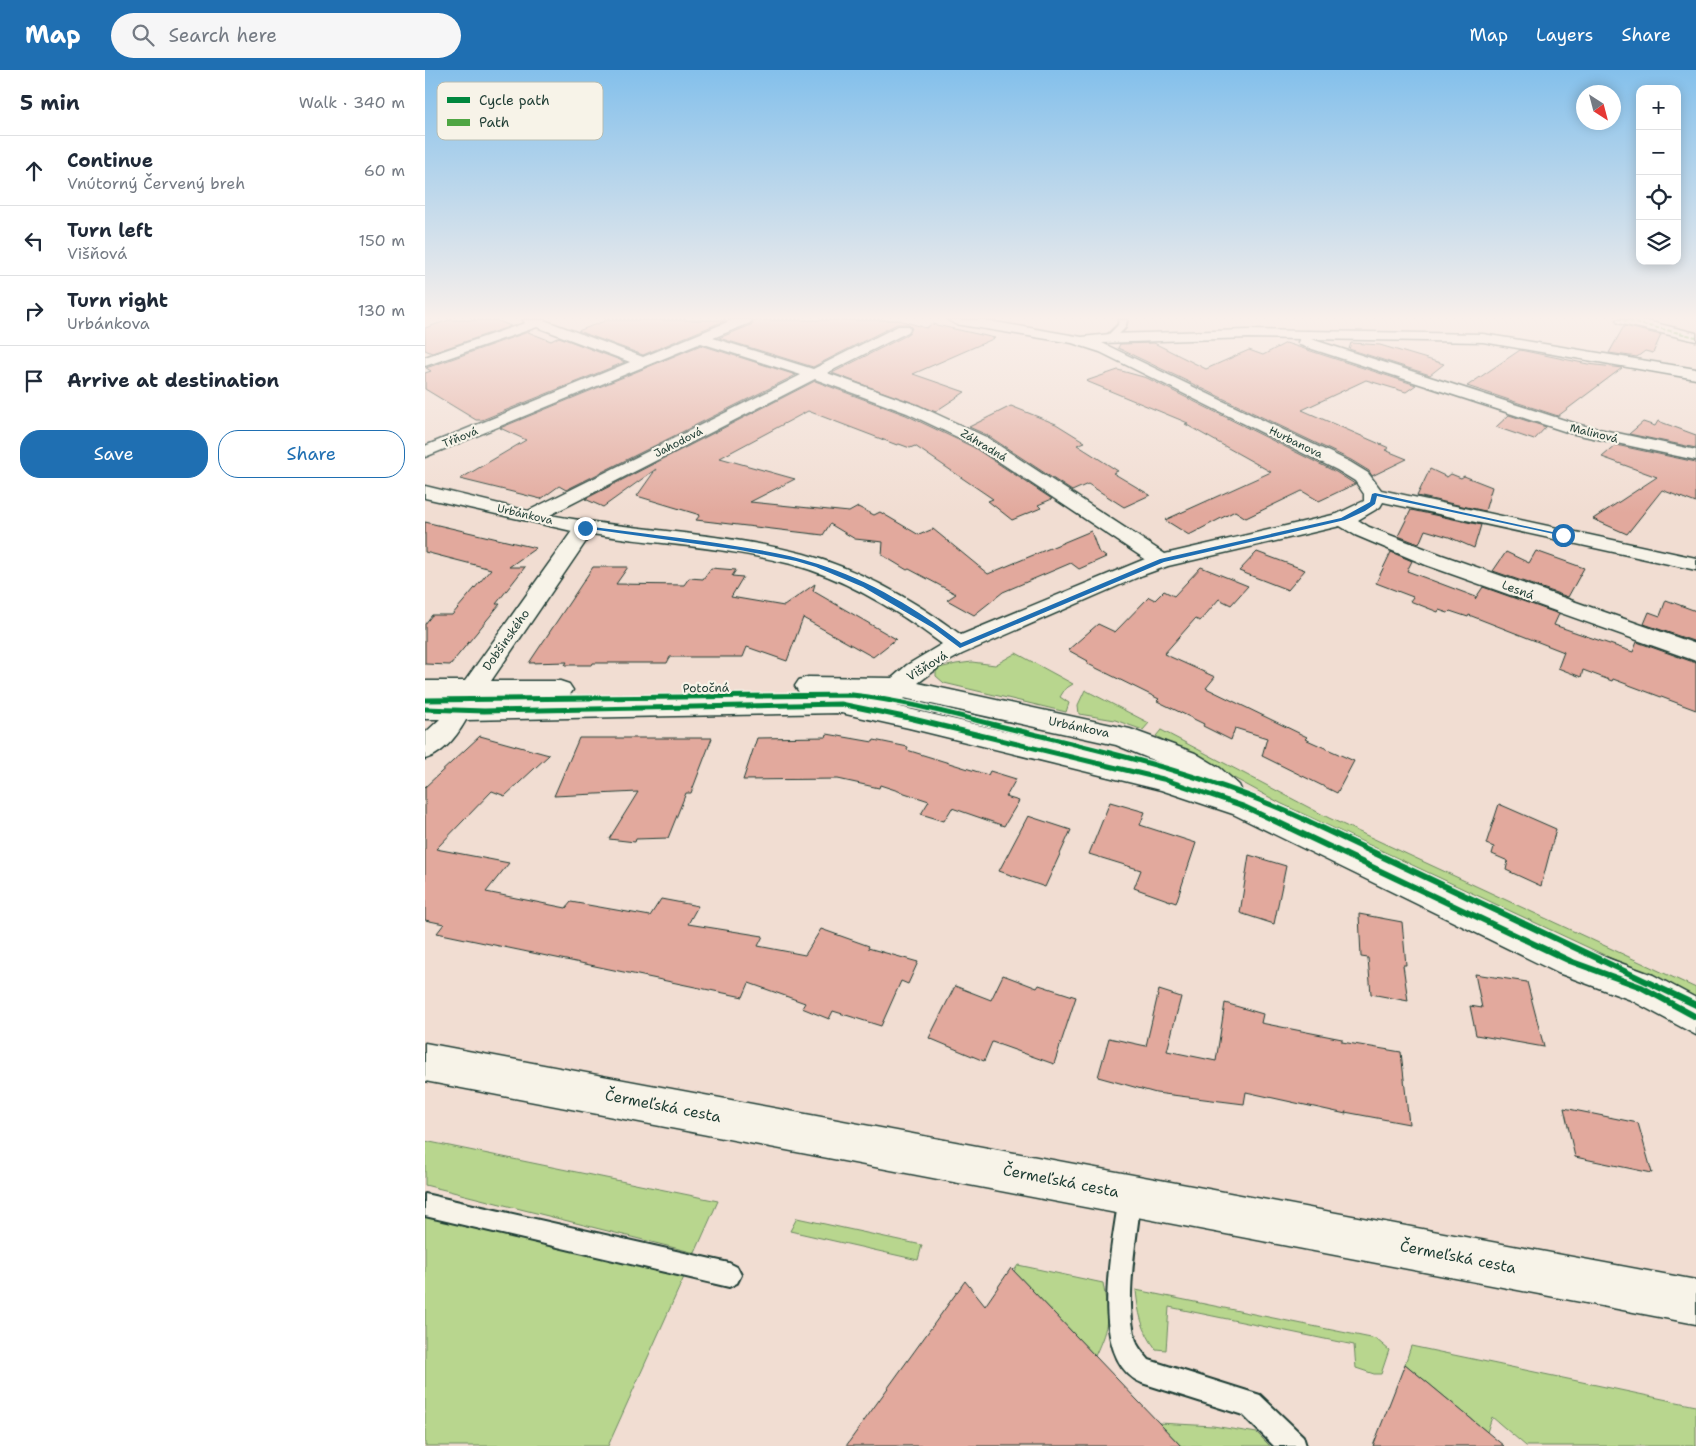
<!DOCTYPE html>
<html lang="en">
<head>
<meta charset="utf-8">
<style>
	:root { --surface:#fff; --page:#f6f6f7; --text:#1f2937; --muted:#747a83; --line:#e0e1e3; --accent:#1f6fb2 }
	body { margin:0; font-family:"Shantell Sans",sans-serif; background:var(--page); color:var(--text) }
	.controls { position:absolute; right:15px; top:15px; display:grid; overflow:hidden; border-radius:10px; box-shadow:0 2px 12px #0003 }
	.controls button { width:45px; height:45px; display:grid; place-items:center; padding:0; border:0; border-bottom:1px solid var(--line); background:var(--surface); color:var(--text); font:25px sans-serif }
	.compass { position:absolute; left:1151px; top:15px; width:45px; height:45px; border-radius:50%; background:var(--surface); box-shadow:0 2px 12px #0003; rotate:144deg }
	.stop { position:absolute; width:15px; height:15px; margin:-11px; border:4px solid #1f6fb2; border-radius:50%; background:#fff }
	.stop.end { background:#1f6fb2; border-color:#fff; box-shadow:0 1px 5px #0008 }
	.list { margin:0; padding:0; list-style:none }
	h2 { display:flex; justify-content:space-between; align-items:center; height:65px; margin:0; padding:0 20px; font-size:21px }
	h2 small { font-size:16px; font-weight:400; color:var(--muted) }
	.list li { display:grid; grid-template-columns:32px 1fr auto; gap:15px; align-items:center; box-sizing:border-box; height:70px; padding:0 20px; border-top:1px solid var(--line) }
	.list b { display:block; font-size:19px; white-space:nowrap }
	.list p { margin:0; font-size:16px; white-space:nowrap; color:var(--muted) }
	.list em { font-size:16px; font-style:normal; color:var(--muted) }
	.actions { display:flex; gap:10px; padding:15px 20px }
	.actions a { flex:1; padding:11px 0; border:1px solid var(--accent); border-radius:20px; text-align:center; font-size:18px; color:var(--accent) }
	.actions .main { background:var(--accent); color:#fff }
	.icon { flex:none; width:28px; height:28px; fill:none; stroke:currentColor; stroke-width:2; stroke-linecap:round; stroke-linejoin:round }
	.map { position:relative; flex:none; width:1271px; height:1376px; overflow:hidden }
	header { display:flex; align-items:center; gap:30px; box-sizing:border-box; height:70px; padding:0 25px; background:var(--accent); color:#fff }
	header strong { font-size:24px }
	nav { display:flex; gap:28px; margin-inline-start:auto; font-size:18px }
	.search { width:350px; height:45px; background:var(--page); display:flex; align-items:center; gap:12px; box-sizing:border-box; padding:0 18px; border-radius:28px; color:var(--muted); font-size:19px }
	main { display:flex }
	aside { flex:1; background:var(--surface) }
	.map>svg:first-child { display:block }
</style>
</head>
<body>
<header>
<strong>Map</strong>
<div class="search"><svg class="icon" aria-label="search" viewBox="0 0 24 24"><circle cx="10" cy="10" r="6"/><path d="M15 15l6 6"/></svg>Search here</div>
<nav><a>Map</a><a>Layers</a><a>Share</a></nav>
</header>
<main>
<aside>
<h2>5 min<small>Walk · 340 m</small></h2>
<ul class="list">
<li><svg class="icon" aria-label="ahead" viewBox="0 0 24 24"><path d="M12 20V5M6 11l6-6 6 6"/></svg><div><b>Continue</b><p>Vnútorný Červený breh</p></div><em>60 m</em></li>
<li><svg class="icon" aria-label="left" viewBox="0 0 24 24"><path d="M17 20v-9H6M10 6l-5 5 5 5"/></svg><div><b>Turn left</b><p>Višňová</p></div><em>150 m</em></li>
<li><svg class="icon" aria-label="right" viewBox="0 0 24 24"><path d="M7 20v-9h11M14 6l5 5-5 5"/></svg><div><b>Turn right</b><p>Urbánkova</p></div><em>130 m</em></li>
<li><svg class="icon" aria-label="arrive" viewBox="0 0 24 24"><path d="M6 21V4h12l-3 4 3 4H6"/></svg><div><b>Arrive at destination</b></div></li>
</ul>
<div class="actions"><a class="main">Save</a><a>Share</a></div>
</aside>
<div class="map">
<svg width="1271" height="1376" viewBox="0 0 1271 1376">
	<rect width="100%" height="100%" fill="#f1ddd2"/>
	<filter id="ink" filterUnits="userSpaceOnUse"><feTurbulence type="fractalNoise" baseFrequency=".02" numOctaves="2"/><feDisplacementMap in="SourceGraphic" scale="10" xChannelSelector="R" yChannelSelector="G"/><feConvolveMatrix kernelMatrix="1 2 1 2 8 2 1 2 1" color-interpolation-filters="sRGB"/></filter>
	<g filter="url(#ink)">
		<path fill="#b8d68e" stroke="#6c8a61" d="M 591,583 L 648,614 L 640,619 L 635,627 L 644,633 L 641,642 L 519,613 L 511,606 L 511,602 L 514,598 L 531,594 L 547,592 L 570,595 Z
			M 660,620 L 724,653 L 718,660 L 690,650 L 654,644 L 653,635 Z
			M 736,660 L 904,748 L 1271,918 L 1271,928 L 857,734 L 731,666 Z
			M 0,1071 L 293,1131 L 270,1183 L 0,1115 Z
			M 0,1144 L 259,1207 L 183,1376 L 0,1376 Z
			M 372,1148 L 497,1175 L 493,1190 L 365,1161 Z
			M 593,1195 L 678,1213 C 684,1248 685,1253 670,1286 L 589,1201 Z
			M 711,1220 L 951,1269 L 964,1280 L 956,1304 L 949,1304 L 931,1298 L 929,1275 L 744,1237 L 741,1280 L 731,1279 C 717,1261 713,1242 711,1220 Z
			M 986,1276 L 1271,1336 L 1271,1376 L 1101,1376 L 1067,1347 L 1062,1362 L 980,1294 Z
			M 734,1353 L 788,1356 L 832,1363 L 845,1376 L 756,1376 Z"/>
		<path fill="#e2a99d" stroke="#1f3d34" d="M 24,250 L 71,250 L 86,256 L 7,283 L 0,280 L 0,258 Z
			M 182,250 L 301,250 L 218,285 L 153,261 Z
			M 329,250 L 474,250 L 501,258 L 507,254 L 570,268 L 488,304 L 540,322 L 511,341 L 511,342 L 407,303 L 484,264 L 487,258 L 483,254 L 472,254 L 388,297 L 294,268 L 326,255 Z
			M 1199,256 L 1236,265 L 1228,283 L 1220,281 L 1212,287 L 1184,283 Z
			M 103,262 L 126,271 L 134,267 L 200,292 L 57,350 L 51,350 L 0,319 L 0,303 L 6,301 L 1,298 Z
			M 729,273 L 781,299 L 824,280 L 838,285 L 861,273 L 991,315 L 981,322 L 941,310 L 877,340 L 964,378 L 960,380 L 982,389 L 947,406 L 944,401 L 926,390 L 693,278 L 695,274 Z
			M 926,273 L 955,275 L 1019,294 L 1005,305 L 924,279 Z
			M 276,275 L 371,305 L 141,420 L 134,416 L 116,429 L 35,409 L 101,370 L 75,358 Z
			M 1095,280 L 1163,294 L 1197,298 L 1133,346 L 1042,316 Z
			M 693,300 L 722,308 L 911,402 L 930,414 L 894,431 L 877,421 L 821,448 L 810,441 L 764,465 L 740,450 L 846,402 L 760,354 L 763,353 L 661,311 Z
			M 390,311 L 481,345 L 548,377 L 627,429 L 613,435 L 616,438 L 587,450 L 563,431 L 568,429 L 490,376 L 485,378 L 474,374 L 472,375 L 383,341 L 295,388 L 370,409 L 325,432 L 424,442 L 433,437 L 449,445 L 455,442 L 494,465 L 508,459 L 563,504 L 666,461 L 673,481 L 681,487 L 654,499 L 646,493 L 578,522 L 549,545 L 522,530 L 531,524 L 484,499 L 482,500 L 457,485 L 458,472 L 430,469 L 405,454 L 398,465 L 271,450 L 275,445 L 212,426 L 231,399 L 178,437 L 160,429 Z
			M 586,336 L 631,354 L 660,372 L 652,375 L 693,401 L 688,403 L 725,425 L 699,437 L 663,414 L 647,421 L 562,365 L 544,357 Z
			M 1084,345 L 1121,357 L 1109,370 L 1071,357 Z
			M 1233,351 L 1271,365 L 1271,378 L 1204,364 L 1218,352 L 1230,356 Z
			M 1191,375 L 1271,392 L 1271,433 L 1237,420 L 1202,464 L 1168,449 L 1232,407 L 1177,387 Z
			M 1005,399 L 1022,407 L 1026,404 L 1036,408 L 1039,406 L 1067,417 L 1060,441 L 992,426 Z
			M 986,440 L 1056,455 L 1049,478 L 1024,467 L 1000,460 L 994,474 L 973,466 Z
			M 0,452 L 111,478 L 84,497 L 100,497 L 71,534 L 75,534 L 25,595 L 0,594 L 0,554 L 7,545 L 27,545 L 66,499 L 0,482 Z
			M 1111,481 L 1159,498 L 1143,527 L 1068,501 L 1081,482 L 1104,493 Z
			M 832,482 L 880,500 L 863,520 L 814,501 Z
			M 966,482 L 987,491 L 982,501 L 1051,527 L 1050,529 L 1058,517 L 1134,544 L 1129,555 L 1208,582 L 1212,572 L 1271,593 L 1271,640 L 1188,609 L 1187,611 L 1158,600 L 1156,607 L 1133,598 L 1139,582 L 1044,545 L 1043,547 L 1025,541 L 1023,543 L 1014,540 L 1013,542 L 985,531 L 988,527 L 951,513 Z
			M 168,497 L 203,497 L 191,514 L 259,515 L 264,508 L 278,509 L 286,498 L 311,500 L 307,506 L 318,507 L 306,527 L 359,536 L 390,514 L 388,521 L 471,569 L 448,587 L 378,548 L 362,591 L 322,577 L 318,587 L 245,587 L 242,593 L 168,593 L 167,595 L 140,595 L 142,592 L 104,593 Z
			M 776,497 L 823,516 L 806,535 L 794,529 L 775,551 L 770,549 L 739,584 L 790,607 L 781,618 L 882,667 L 880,669 L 929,691 L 912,723 L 837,686 L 842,668 L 810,658 L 806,670 L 778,656 L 779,654 L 732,631 L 734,629 L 661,593 L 663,591 L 643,580 L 673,554 L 690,562 L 724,527 L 730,530 L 739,521 L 749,526 Z
			M 1241,530 L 1271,541 L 1271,572 L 1219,554 L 1224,542 L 1235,546 Z
			M 402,664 L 448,672 L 449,670 L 483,677 L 482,680 L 563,705 L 565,701 L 591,709 L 581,727 L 594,731 L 579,756 L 527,738 L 519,751 L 496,744 L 504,731 L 455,715 L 454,718 L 413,709 L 318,710 L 332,668 L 401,667 Z
			M 55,666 L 124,685 L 80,726 L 67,721 L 11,779 L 84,793 L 61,822 L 141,838 L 146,832 L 225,846 L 236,829 L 273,836 L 263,854 L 338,866 L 333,876 L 380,885 L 396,859 L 444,876 L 443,878 L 493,892 L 483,914 L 476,911 L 456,956 L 408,941 L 404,949 L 377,938 L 380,933 L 324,913 L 318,927 L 12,863 L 19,854 L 0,850 L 0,717 Z
			M 154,668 L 287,668 L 266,723 L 261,723 L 243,768 L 211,769 L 210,772 L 184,769 L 213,722 L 129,726 Z
			M 685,732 L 720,742 L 715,755 L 771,773 L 751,833 L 709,818 L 716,800 L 664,784 Z
			M 1074,734 L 1131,759 L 1116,816 L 1081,800 L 1083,791 L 1067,784 L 1069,777 L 1061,774 Z
			M 603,746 L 646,760 L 620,817 L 574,801 Z
			M 824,785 L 861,796 L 849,854 L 815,843 Z
			M 934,844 L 977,852 L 981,895 L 978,895 L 983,931 L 946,924 L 943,888 L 936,887 Z
			M 1050,904 L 1102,912 L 1119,977 L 1051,965 L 1045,936 L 1057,938 Z
			M 578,905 L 612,918 L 614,915 L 651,927 L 629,994 L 567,972 L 559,991 L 504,968 L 530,916 L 566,930 Z
			M 734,920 L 756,927 L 742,981 L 791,991 L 800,933 L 838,944 L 836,953 L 917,969 L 917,972 L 976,982 L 984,1054 L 920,1042 L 921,1044 L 821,1022 L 819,1034 L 731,1023 L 673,1007 L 684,968 L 721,976 Z
			M 1139,1038 L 1213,1053 L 1227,1103 L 1150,1087 Z
			M 586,1198 L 670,1286 L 756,1376 L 421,1376 L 540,1211 L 560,1236 Z
			M 980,1294 L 1079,1376 L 948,1376 Z"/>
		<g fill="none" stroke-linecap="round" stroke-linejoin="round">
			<g stroke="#1f3d34" stroke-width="4">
				<path id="service" d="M 694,250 L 702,250 L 700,258 L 688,270 L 682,270 L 682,266 L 693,255 Z
					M 705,1116 L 713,1119 L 716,1127 C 712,1168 698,1235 712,1274 C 715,1280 720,1285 724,1290 L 835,1325 L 878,1366 L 881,1376 L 849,1376 L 818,1345 L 717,1313 C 661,1290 688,1173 694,1127 L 697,1119 Z
					M 0,1124 L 304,1193 L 312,1197 L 316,1205 L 312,1213 L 304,1217 L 0,1146 Z"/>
			</g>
			<g stroke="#1f3d34" stroke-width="3">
				<path id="minor" d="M 98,250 L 119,250 L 218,287 L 307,250 L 327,250 L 325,253 L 288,268 L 388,299 L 473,256 L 483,256 L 485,259 L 483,262 L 402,303 L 494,336 L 561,367 L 740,484 L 912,444 L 939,431 L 939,424 L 930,411 L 912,400 L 675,282 L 647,273 L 530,254 L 523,250 L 559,250 L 657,267 L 685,264 L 823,260 L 1058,264 L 1271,299 L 1271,309 L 1058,272 L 886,269 L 1155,355 L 1271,380 L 1271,390 L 1145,363 L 875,275 L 873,272 L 875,269 L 823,268 L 677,273 L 925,392 L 943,403 L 956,420 L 1271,488 L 1271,500 L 958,432 L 955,437 L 933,450 L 944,457 L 1017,485 L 1271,574 L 1271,591 L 1001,495 L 930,465 L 915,456 L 743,496 L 718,505 L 537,584 L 517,595 L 493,613 L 705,659 L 770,683 L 795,698 L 814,715 L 818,724 L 1152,877 L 1228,905 L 1271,928 L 1271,965 L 1206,930 L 1133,903 L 808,744 L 736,720 L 484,658 L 416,643 L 41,650 C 32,666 18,684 0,689 L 0,663 L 15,649 L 0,649 L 0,629 L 28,629 L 0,629 L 0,611 L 40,611 L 147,461 L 0,428 L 0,416 L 103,441 L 376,305 L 276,273 L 0,387 L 0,376 L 205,292 L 112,257 L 0,296 L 0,287 L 100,253 ZM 390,309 L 482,343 L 549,375 L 720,489 L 536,565 C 489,530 436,500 379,484 C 296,462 209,461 125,445 ZM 166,464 C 232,474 301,477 366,494 C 421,509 472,540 517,574 L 482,595 L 467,608 L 383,607 L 374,610 L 370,616 L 374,622 L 391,625 L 53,631 L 54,629 L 135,629 L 144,626 L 148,620 L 144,614 L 135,611 L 66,611 ZM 420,625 L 453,626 L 452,628 L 455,632 ZM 479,628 L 691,675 L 750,699 L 761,706 L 738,698 L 471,636 L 474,635 Z
					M 1191,250 L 1218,250 L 1271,263 L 1271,271 L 1193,253 Z"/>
			</g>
			<g stroke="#1f3d34" stroke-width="3">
				<path id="secondary" d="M 0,973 L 1271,1210 L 1271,1254 L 0,1011 Z"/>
			</g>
			<use href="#service" fill="#f7f3e8" fill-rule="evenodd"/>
			<use href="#minor" fill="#f7f3e8" fill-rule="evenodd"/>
			<use href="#secondary" fill="#f7f3e8" fill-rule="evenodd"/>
			<path stroke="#4fa644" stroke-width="2" stroke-dasharray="4.5 2" stroke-linecap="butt" d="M 1198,250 L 1271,267"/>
			<g stroke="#f7f3e8" stroke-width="8">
				<path id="cycleway-far1" d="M 0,630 L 427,625 C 481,631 533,646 587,659 C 688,683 788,706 883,751
					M 0,639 L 59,641 L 416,634 L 484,648 L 738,709 L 818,736 L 850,751"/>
			</g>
			<g stroke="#f7f3e8" stroke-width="9">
				<path id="cycleway" d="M 848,750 L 1145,891 L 1216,917 L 1271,947
					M 880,750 L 1271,935"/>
			</g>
			<use href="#cycleway-far1" stroke="#00873e" stroke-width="5"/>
			<use href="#cycleway" stroke="#00873e" stroke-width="6"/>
		</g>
	</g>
	<linearGradient id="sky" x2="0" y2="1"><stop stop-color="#84c0eb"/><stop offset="0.56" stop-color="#f9f0eb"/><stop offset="1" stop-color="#f9f0eb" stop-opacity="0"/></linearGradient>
	<rect width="1271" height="443" fill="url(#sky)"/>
	<path fill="#1f6fb2" d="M 950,423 L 1141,465 L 1138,466 L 952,426 L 950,434 L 940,441 L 920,450 L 739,492 L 535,578 L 508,558 L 438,517 L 391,497 L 371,491 L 315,480 L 158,458 L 160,456 C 200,461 239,466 278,471 C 316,477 356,482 393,494 C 444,510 494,540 536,573 L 735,489 L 916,448 L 945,432 L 947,424 Z"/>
	<g text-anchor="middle" stroke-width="4.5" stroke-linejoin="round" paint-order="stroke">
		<g font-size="11" fill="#1f3d34" stroke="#f7f3e8">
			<text transform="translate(1169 363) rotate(14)" y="4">Malinová</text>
			<text transform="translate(35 367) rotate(-22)" y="4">Tŕňová</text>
			<text transform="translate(253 372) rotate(-27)" y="4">Jahodová</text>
			<text transform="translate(871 372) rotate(26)" y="4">Hurbanova</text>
			<text transform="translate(559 375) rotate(31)" y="4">Záhradná</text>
			<text transform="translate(100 444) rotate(13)" y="4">Urbánkova</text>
		</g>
		<g font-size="12" fill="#1f3d34" stroke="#f7f3e8">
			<text transform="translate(1093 520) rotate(20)" y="4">Lesná</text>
			<text transform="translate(81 570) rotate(-55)" y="4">Dobšinského</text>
			<text transform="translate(502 596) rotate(-32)" y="4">Višňová</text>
			<text transform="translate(281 618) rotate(-1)" y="4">Potočná</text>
			<text transform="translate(654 657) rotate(12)" y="4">Urbánkova</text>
		</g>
		<g font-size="15" fill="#1f3d34" stroke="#f7f3e8">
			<text transform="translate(238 1036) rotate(11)" y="5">Čermeľská cesta</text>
			<text transform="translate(636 1111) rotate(11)" y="5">Čermeľská cesta</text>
			<text transform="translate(1033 1187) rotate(11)" y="5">Čermeľská cesta</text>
		</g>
	</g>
	<rect x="12" y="12" width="166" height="58" rx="8" fill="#f7f3e8" stroke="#b6bcb2" stroke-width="1"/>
	<rect x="22" y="27" width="23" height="6" fill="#00873e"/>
	<rect x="22" y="49" width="23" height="7" fill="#4fa644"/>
	<g font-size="14" fill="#1f3d34">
		<text x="54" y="35">Cycle path</text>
		<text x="54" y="57">Path</text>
	</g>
</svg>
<div class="controls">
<button>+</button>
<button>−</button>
<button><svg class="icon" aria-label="locate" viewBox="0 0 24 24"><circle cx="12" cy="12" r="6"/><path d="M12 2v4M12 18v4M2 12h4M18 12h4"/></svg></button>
<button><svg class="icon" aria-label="layers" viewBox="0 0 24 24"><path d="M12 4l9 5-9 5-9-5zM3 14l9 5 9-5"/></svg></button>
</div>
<svg class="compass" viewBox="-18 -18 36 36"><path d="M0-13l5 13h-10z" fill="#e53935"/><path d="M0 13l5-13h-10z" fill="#747a83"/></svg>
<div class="stop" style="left:1138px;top:465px"></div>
<div class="stop end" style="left:160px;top:458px"></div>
</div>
</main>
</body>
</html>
